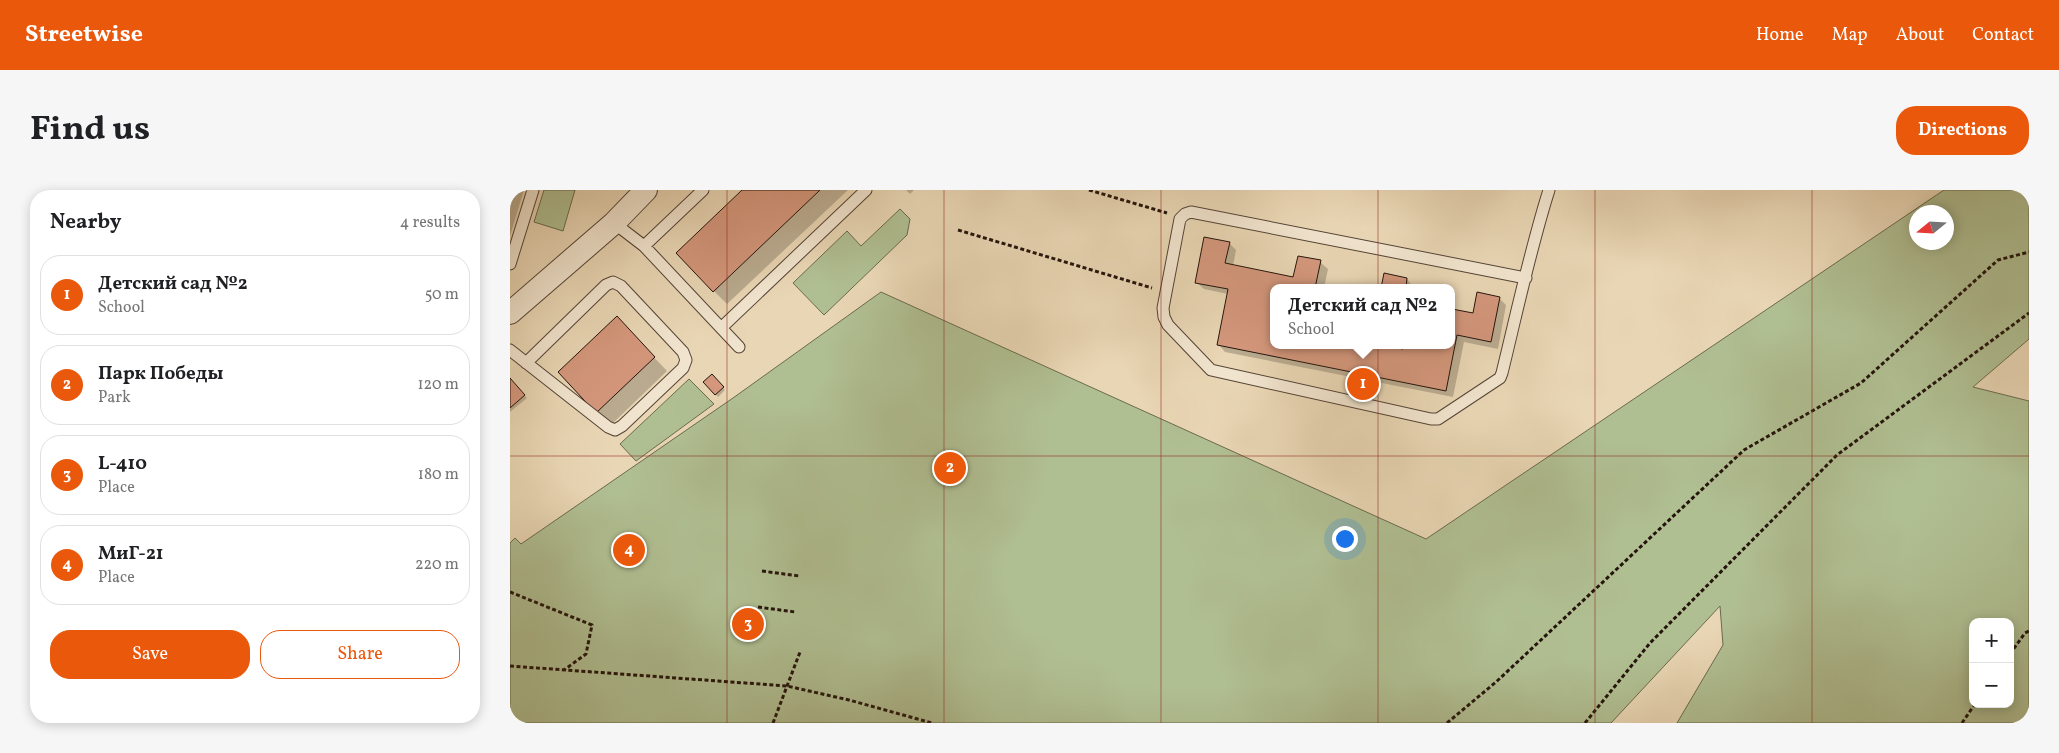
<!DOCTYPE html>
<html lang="en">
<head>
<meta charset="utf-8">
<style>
	:root { --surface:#fff; --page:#f6f6f6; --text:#202124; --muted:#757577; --line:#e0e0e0; --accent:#ea580c }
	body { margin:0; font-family:Vollkorn,serif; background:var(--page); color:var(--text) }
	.controls { position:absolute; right:15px; bottom:15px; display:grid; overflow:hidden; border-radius:10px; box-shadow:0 2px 12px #0003 }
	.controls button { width:45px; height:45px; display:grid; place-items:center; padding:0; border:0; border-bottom:1px solid var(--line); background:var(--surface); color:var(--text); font:25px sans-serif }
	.compass { position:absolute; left:1399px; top:15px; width:45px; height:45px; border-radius:50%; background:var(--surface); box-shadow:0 2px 12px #0003; rotate:252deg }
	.you { position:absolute; left:834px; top:348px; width:18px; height:18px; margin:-12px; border:4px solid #fff; border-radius:50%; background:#1a73e8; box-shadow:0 0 0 8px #1a73e833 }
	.badge { display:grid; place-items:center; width:32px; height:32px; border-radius:50%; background:var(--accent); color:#fff; font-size:16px; font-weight:700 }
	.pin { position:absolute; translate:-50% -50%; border:2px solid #fff; box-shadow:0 1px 5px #0006 }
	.popup { position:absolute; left:760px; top:94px; width:185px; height:65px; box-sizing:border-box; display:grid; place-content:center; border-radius:10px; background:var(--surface); filter:drop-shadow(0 1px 4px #0005); font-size:16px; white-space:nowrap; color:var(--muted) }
	.popup b { font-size:19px; color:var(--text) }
	.popup::after { content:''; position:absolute; left:50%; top:100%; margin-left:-10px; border:10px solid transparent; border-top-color:var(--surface) }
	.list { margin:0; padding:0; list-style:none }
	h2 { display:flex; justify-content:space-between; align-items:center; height:65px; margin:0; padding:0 20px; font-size:21px }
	h2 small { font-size:16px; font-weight:400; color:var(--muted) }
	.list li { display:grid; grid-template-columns:32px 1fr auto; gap:15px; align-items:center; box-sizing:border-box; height:80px; margin:0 10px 10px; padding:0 10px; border:1px solid var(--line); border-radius:20px }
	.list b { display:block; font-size:19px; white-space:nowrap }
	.list p { margin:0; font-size:16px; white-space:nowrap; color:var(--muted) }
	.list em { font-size:16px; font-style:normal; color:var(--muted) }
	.actions { display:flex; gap:10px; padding:15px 20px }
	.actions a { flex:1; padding:11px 0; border:1px solid var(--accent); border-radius:20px; text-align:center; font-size:18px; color:var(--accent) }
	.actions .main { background:var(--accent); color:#fff }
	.map { position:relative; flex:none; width:1519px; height:533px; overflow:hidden; border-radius:20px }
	header { display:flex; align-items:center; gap:30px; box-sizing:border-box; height:70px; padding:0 25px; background:var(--accent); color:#fff }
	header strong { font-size:24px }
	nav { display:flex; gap:28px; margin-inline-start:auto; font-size:18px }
	.intro { display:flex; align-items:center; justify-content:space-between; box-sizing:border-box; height:120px; padding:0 30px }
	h1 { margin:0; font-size:35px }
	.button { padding:12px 22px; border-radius:20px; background:var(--accent); color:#fff; font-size:18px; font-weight:700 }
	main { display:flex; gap:30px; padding:0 30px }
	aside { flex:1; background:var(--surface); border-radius:20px; box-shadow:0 2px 12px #0003 }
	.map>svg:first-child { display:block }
</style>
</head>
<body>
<header>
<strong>Streetwise</strong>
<nav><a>Home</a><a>Map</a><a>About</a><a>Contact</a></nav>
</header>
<div class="intro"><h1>Find us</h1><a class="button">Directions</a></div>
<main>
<aside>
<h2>Nearby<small>4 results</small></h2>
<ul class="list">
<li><span class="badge">1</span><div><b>Детский сад №2</b><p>School</p></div><em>50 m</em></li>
<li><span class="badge">2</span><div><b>Парк Победы</b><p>Park</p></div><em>120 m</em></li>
<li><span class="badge">3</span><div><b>L-410</b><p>Place</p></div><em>180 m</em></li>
<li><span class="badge">4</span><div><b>МиГ-21</b><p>Place</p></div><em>220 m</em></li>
</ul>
<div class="actions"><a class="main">Save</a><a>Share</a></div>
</aside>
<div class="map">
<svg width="1519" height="533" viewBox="0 0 1519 533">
	<rect width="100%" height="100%" fill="#e9d6b4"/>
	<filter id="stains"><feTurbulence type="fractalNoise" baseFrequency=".004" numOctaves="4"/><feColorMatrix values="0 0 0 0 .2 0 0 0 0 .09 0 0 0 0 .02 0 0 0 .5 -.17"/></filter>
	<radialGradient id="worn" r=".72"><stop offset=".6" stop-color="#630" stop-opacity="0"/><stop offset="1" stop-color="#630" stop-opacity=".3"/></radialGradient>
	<path fill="#b0bf92" stroke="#6a6a4f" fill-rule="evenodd" d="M 34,0 L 65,0 L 53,41 L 24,32 Z
		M 1434,0 L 1519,0 L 1519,149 L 1463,197 L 1519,211 L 1519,533 L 1167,533 L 1213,455 L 1210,416 L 1101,533 L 0,533 L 0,353 L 5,348 L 11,354 L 223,208 L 371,102 L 916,349 ZM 1406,22 L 1436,22 L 1436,52 L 1406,52 ZM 1463,432 L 1500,432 L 1500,514 L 1463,514 Z
		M 390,19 L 400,29 L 397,45 L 314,125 L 283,93 L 337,41 L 351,56 Z
		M 179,189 L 204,214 L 126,271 L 110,254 Z"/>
	<path fill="#0003" d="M 0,0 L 14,0 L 0,46 Z
		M 234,0 L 338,0 L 217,114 L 204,101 Z
		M 396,0 L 404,0 L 400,4 Z
		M 719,53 L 726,60 L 723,76 L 784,88 L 810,72 L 818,79 L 814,98 L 764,98 L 764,155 L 894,160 L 942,155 L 942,120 L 964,124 L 989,108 L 996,115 L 988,159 L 954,152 L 943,207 L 715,162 L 708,154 L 718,104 L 694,99 L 686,92 Z
		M 897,89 L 904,98 L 872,98 Z
		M 120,142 L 157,181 L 100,236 L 87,222 Z
		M 202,186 L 215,200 L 208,207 L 195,192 Z
		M 0,189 L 17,208 L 0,222 Z"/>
	<path fill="#d4977c" stroke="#24140c" d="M 232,0 L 310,0 L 203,102 L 166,63 Z
		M 694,47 L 720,52 L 715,73 L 783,87 L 788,66 L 811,70 L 805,98 L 764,98 L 764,155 L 874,155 L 893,159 L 894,155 L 942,155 L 942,119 L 963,123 L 967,102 L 990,107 L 981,152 L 947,145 L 936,201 L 707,155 L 718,99 L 685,93 Z
		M 874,83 L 897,88 L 896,98 L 871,98 Z
		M 107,126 L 145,167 L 86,223 L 48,182 Z
		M 202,184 L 214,197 L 205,205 L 193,192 Z
		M 0,188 L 15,205 L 0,218 Z"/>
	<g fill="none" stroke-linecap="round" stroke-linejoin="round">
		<g stroke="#554436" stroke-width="13">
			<path id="service" d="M 104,33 L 134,56 L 229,157
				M 134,56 L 193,0
				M 0,74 L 23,0
				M 1016,88 L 681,22 L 675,24 L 670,29 L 653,118 L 654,127 L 658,135 L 701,180 L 921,229 L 928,229 L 990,188 L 992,183 C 1007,122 1020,60 1039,0
				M 211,138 L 356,0
				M 0,160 L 98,237 L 105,240 L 112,236 L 173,178 L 176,170 L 173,162 L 111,96 L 103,92 L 96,95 L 16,173"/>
		</g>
		<g stroke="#554436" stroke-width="24">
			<path id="minor" d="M 0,123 L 104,33 L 136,0"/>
		</g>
		<path stroke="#24140c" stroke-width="3" stroke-dasharray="4 2.5" stroke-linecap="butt" d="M 579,0 L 657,23
			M 448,40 L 642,98
			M 252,381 L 289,386
			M 0,402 L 82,435 L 76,464 L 54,480
			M 248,417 L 285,422
			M 1500,464 L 1515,443 L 1519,441
			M 0,476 L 277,496 L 339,510 L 422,533
			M 263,533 L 290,462
			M 937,533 L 986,492 L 1234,260 L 1351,193 L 1488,70 L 1519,62
			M 1075,533 L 1140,453 L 1327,265 L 1519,123
			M 1452,533 L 1465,514"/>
		<use href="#service" stroke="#f1e4ce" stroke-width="11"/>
		<use href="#minor" stroke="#f1e4ce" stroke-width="22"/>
	</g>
	<path fill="none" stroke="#8f2418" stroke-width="1" stroke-opacity="0.55" d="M 217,0 L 217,533M 434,0 L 434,533M 651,0 L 651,533M 868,0 L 868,533M 1085,0 L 1085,533M 1302,0 L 1302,533M 0,266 L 1519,266"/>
	<rect width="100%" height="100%" filter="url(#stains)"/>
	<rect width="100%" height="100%" fill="url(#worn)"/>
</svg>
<div class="controls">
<button>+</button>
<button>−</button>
</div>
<svg class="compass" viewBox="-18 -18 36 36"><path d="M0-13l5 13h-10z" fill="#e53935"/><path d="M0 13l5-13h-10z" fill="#757577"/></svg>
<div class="you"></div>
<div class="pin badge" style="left:853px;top:194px">1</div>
<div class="popup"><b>Детский сад №2</b>School</div>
<div class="pin badge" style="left:440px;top:278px">2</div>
<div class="pin badge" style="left:238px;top:434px">3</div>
<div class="pin badge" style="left:119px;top:360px">4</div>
</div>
</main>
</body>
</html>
